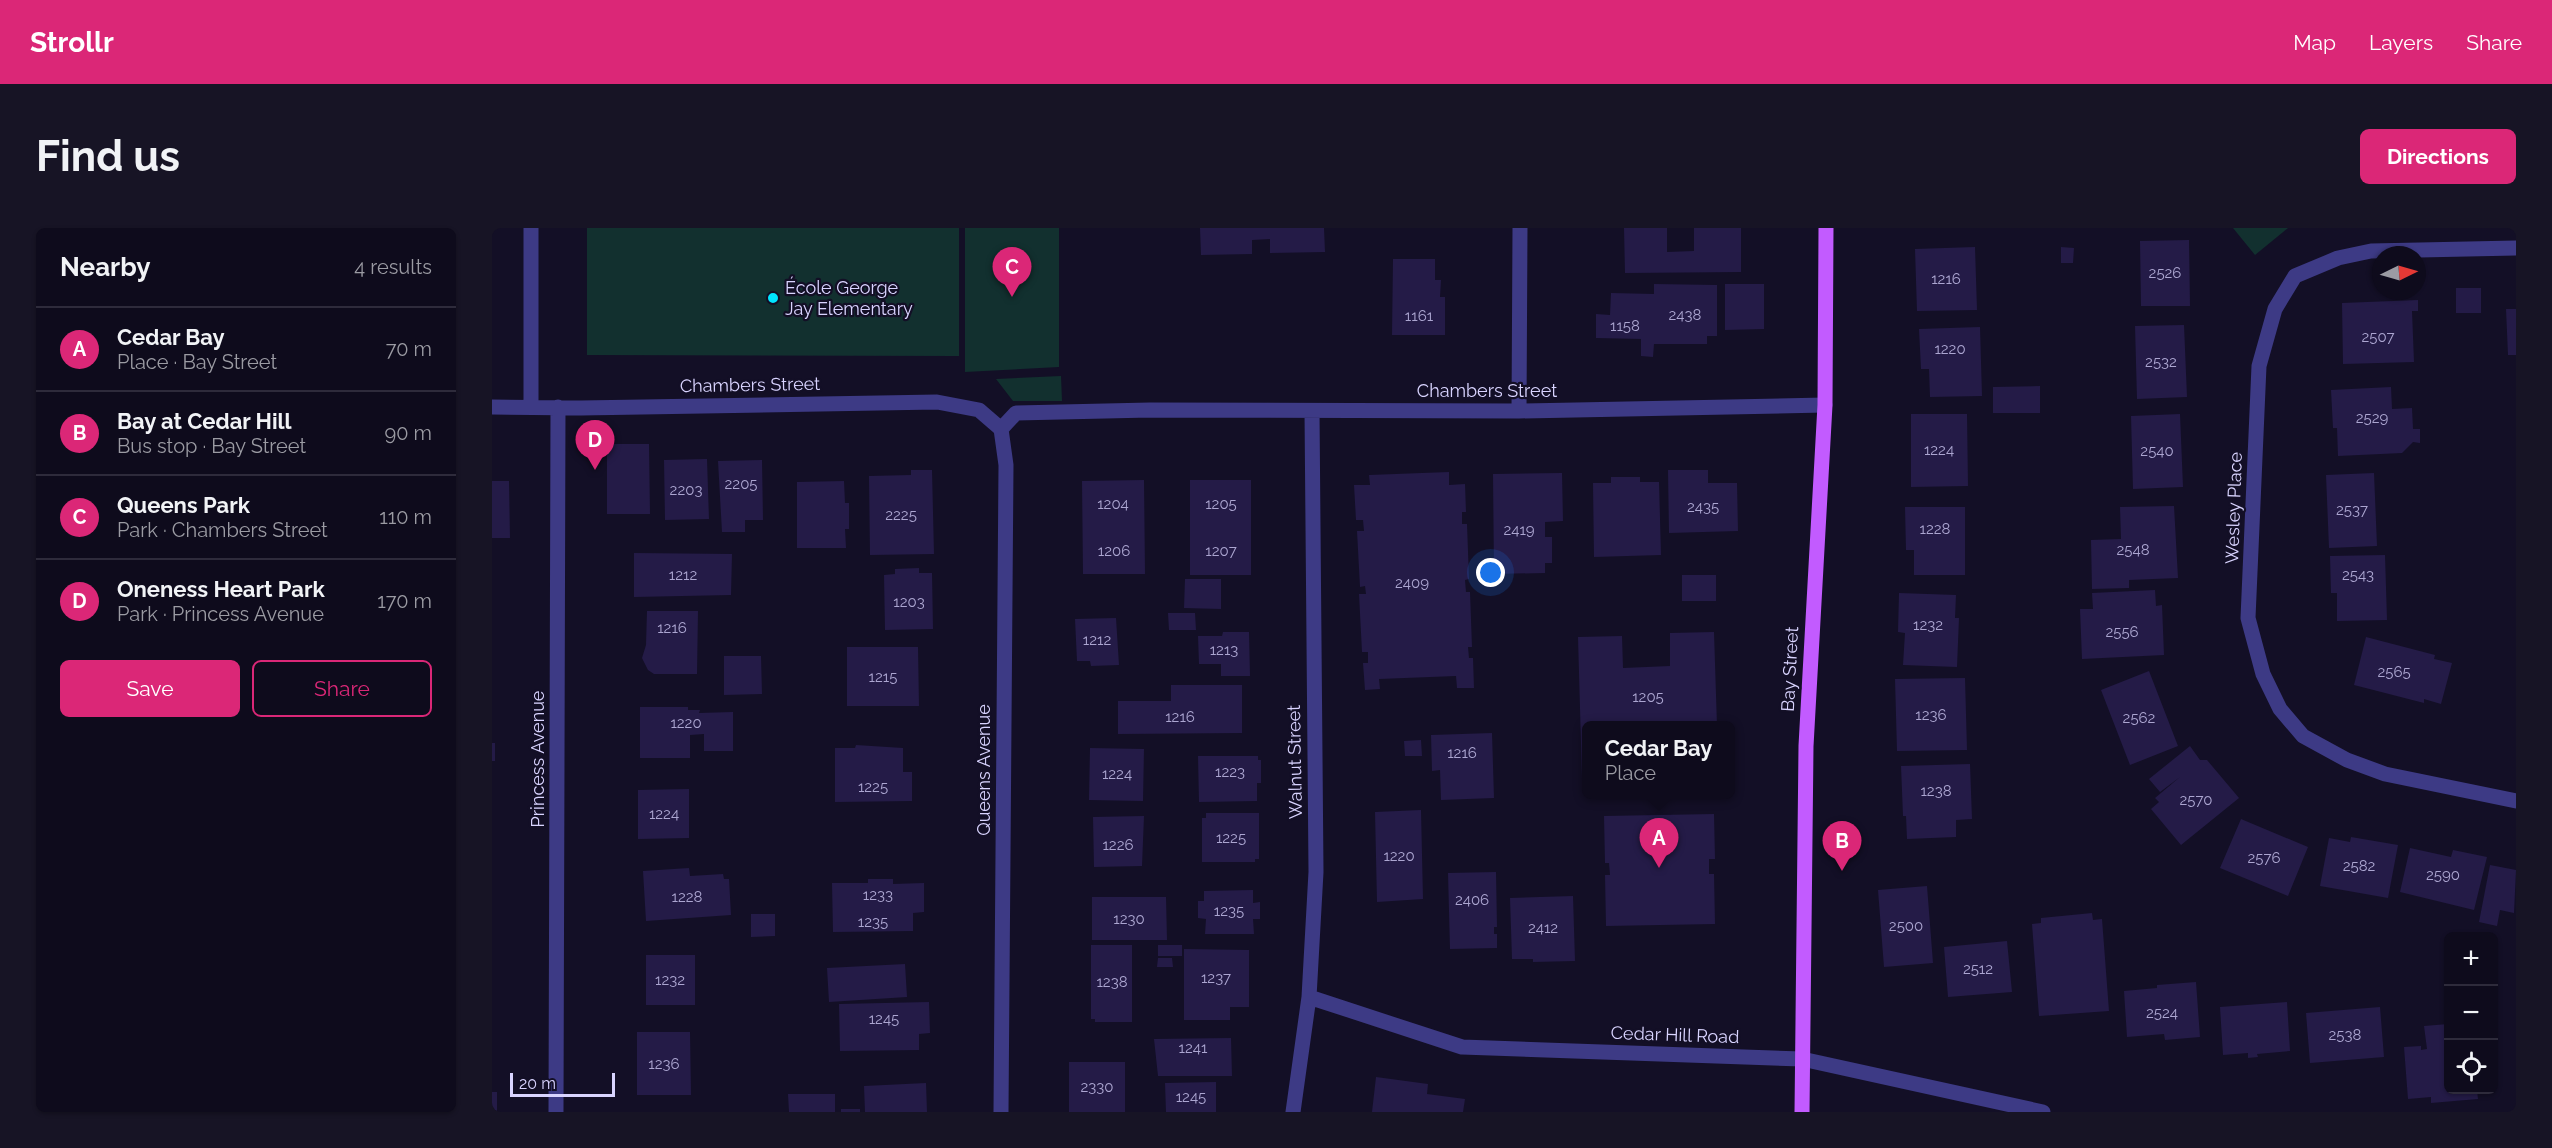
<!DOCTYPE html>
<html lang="en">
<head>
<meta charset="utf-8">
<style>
	:root { --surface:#0e0b1c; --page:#171425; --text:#f1f3f6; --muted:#9b9ba3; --line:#2e2b3b; --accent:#db2777 }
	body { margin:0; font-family:Raleway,sans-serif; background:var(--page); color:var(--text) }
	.controls { position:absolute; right:18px; bottom:18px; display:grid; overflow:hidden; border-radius:9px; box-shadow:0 2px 4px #0004 }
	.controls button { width:54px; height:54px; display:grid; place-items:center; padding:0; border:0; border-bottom:2px solid var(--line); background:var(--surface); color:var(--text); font:30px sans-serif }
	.compass { position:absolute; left:1880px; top:18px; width:54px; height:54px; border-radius:50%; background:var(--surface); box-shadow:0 2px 4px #0004; rotate:85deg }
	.scale { position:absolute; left:18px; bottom:15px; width:105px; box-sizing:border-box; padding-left:6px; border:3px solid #d9d4ff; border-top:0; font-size:16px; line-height:21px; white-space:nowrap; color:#d9d4ff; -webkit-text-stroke:4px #130f26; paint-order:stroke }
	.you { position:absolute; left:999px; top:345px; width:21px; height:21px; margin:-15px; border:4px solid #fff; border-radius:50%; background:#1a73e8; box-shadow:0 0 0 9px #1a73e833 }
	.badge { display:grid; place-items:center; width:39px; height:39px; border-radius:50%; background:var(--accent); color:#fff; font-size:20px; font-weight:700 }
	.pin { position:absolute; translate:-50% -50px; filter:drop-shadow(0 2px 3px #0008) }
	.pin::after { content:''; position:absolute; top:32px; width:21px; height:18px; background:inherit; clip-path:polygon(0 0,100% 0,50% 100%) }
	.popup { position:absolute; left:1090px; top:493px; width:153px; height:78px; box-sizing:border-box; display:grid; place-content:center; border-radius:9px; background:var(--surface); filter:drop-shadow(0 2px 4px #0005); font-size:20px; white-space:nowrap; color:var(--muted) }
	.popup b { font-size:22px; color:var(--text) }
	.popup::after { content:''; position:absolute; left:50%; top:100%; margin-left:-12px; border:12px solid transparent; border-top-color:var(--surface) }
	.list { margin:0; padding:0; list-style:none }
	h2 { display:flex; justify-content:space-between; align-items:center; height:78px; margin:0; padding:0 24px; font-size:26px }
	h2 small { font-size:20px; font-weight:400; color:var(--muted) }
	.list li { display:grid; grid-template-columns:39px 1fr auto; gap:18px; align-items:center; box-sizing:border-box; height:84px; padding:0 24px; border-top:2px solid var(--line) }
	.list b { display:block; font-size:22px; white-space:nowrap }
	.list p { margin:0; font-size:20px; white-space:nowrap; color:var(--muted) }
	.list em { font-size:20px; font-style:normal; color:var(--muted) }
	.actions { display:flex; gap:12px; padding:18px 24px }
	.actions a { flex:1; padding:14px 0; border:2px solid var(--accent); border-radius:9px; text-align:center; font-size:21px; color:var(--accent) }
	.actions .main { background:var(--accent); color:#fff }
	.icon { flex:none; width:33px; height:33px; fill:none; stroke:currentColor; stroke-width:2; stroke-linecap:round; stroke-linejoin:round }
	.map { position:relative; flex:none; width:2024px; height:884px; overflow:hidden; border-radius:9px }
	header { display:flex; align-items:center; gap:36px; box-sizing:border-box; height:84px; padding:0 30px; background:var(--accent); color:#fff }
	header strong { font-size:28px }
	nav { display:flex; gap:33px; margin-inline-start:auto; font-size:21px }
	.intro { display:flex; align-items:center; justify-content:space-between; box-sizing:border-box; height:144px; padding:0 36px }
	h1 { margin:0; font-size:42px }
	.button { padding:15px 27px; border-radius:9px; background:var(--accent); color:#fff; font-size:21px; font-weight:700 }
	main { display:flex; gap:36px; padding:0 36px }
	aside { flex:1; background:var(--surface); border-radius:9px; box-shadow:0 2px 4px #0004 }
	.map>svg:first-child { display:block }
</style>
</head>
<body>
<header>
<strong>Strollr</strong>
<nav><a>Map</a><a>Layers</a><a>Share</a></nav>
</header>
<div class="intro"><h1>Find us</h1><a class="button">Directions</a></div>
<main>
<aside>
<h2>Nearby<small>4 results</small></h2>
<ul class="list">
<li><span class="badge">A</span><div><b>Cedar Bay</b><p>Place · Bay Street</p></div><em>70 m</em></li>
<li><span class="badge">B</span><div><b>Bay at Cedar Hill</b><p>Bus stop · Bay Street</p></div><em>90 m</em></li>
<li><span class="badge">C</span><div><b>Queens Park</b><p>Park · Chambers Street</p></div><em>110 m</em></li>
<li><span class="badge">D</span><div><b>Oneness Heart Park</b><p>Park · Princess Avenue</p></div><em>170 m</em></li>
</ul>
<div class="actions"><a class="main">Save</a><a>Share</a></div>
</aside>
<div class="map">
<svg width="2024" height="884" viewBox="0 0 2024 884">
	<rect width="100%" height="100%" fill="#130f26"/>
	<path fill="#12302f" d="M 95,0 L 467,0 L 467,128 L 95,127 Z
		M 473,0 L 567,0 L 567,139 L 473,144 Z
		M 1741,0 L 1796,0 L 1763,27 Z
		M 569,148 L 570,173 L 521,173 L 504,151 Z"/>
	<path fill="#241b47" d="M 708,0 L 832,0 L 833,24 L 778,25 L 778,11 L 760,12 L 760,26 L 709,27 Z
		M 1132,0 L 1175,0 L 1175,24 L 1202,23 L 1202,0 L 1249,0 L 1249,44 L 1133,45 Z
		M 1697,12 L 1698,78 L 1649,78 L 1648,13 Z
		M 1483,19 L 1485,82 L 1425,83 L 1423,21 Z
		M 1569,19 L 1582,20 L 1581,35 L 1569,35 Z
		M 901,31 L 943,31 L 943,52 L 949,52 L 948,69 L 953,69 L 953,107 L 900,107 Z
		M 1162,56 L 1225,57 L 1225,108 L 1215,108 L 1215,116 L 1162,116 L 1161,129 L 1149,128 L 1149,111 L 1104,110 L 1104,86 L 1118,87 L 1119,65 L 1162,66 Z
		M 1233,56 L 1272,56 L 1272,101 L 1233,102 Z
		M 1964,60 L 1989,60 L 1989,85 L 1964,85 Z
		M 1926,72 L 1926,83 L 1920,83 L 1922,134 L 1851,136 L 1850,75 Z
		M 2014,81 L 2024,81 L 2024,127 L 2016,127 Z
		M 1692,97 L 1695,169 L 1645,171 L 1643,98 Z
		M 1488,99 L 1490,168 L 1438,169 L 1437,141 L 1429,141 L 1427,101 Z
		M 1548,158 L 1548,185 L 1501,185 L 1501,159 Z
		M 1899,159 L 1900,181 L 1920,180 L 1921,201 L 1928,201 L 1928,215 L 1921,214 L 1910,225 L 1846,228 L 1845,200 L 1841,200 L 1839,162 Z
		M 1419,186 L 1475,186 L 1476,258 L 1419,259 Z
		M 1688,186 L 1691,259 L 1641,261 L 1639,188 Z
		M 115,216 L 157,216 L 158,286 L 115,286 Z
		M 215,231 L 217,291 L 173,292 L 172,232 Z
		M 270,232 L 271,292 L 253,292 L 253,304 L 230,304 L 226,233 Z
		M 419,242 L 440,242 L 442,326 L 378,327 L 377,248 L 419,247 Z
		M 1176,242 L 1216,242 L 1216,255 L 1245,255 L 1246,303 L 1177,305 Z
		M 957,244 L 957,257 L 973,256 L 974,284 L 970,284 L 970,296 L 975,296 L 977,351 L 973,352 L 974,364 L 978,364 L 980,419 L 976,419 L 977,430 L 981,430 L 982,460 L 965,460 L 964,448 L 887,451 L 888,461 L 873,462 L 871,435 L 876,435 L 876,424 L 870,424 L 867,366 L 874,366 L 873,358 L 868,359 L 865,303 L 872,303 L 871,292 L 864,292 L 862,257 L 878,257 L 877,247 Z
		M 1070,245 L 1071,293 L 1053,294 L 1053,309 L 1060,309 L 1060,335 L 1053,335 L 1053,345 L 1002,346 L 1001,246 Z
		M 1882,245 L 1885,318 L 1837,320 L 1834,247 Z
		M 1119,249 L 1148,249 L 1148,254 L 1167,254 L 1169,327 L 1102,329 L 1101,255 L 1119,255 Z
		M 652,252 L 653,346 L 591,346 L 590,253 Z
		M 698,252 L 759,252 L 759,347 L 698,347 Z
		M 0,253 L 17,253 L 18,310 L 0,310 Z
		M 352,253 L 353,275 L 357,275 L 357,301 L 353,301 L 354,320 L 305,320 L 305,254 Z
		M 1682,278 L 1686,350 L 1637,352 L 1637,360 L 1600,361 L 1599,312 L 1629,311 L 1628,279 Z
		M 1413,279 L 1473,279 L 1473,347 L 1422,347 L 1422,322 L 1414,322 Z
		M 142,325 L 240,326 L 239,367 L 142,369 Z
		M 1893,327 L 1895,392 L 1845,393 L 1845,365 L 1839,365 L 1838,328 Z
		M 427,340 L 427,345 L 440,345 L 441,401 L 393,402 L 392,347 L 403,346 L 403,341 Z
		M 1190,347 L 1224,347 L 1224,373 L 1190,373 Z
		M 693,351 L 729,351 L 729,381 L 692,380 Z
		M 1663,362 L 1664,378 L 1670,377 L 1672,427 L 1590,431 L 1588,381 L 1601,381 L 1600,365 Z
		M 1407,365 L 1464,367 L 1463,390 L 1467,390 L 1465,439 L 1411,437 L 1413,405 L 1406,404 Z
		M 155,383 L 206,383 L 205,446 L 162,446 L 156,442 L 150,430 L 154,417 Z
		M 676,385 L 703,385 L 704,402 L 677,402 Z
		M 624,390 L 627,437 L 599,438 L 598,433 L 585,433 L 583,391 Z
		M 731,404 L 757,404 L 758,448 L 729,448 L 729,436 L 707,436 L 706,408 L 730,408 Z
		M 1222,404 L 1225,498 L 1095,498 L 1095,551 L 1090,551 L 1086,409 L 1130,408 L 1131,440 L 1178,438 L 1178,405 Z
		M 1874,409 L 1943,427 L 1942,431 L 1960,435 L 1949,476 L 1932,471 L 1932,475 L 1862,457 Z
		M 355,419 L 426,419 L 427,478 L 355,478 Z
		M 232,428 L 269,428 L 270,466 L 232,467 Z
		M 1657,443 L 1686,518 L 1638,537 L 1609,462 Z
		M 1473,450 L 1475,522 L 1405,523 L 1403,451 Z
		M 679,457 L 750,457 L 750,505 L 626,506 L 626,473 L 679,473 Z
		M 148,479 L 196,479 L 196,482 L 208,482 L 207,485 L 241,484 L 241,523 L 212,523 L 212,506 L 198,507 L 198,530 L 148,530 Z
		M 1000,505 L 1002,570 L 949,572 L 948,542 L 940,543 L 939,507 Z
		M 929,512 L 930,528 L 913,528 L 912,513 Z
		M 0,515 L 3,515 L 3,533 L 0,533 Z
		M 364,517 L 411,520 L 411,544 L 420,544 L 420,573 L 343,574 L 343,520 L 363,520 Z
		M 1698,518 L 1708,532 L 1715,532 L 1747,570 L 1689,617 L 1659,581 L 1667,574 L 1663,570 L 1688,549 L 1668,564 L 1657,551 Z
		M 598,520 L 652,521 L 651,573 L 597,572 Z
		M 706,528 L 766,528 L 766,532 L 769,532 L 769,555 L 765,555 L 765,573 L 707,574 Z
		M 1478,536 L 1480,591 L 1464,592 L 1464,609 L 1415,611 L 1414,588 L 1411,588 L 1409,538 Z
		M 197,561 L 197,610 L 146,611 L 146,562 Z
		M 929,582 L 931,671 L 885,674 L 883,584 Z
		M 714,585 L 767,585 L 767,631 L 763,631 L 763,634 L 710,634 L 710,590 L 714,590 Z
		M 1222,586 L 1223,631 L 1217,631 L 1217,646 L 1222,646 L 1223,696 L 1114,698 L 1113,647 L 1118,647 L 1117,635 L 1113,635 L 1112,588 Z
		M 652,588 L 650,638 L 602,639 L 601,589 Z
		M 1749,591 L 1816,619 L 1796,668 L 1728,640 Z
		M 1859,609 L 1906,617 L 1896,670 L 1828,658 L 1837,610 L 1858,614 Z
		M 1918,620 L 1959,629 L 1961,622 L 1995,629 L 1982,682 L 1908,664 Z
		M 1998,637 L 2024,642 L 2022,685 L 2008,682 L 2005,698 L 1987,694 Z
		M 197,640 L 198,648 L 231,646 L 232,651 L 237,651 L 239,687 L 154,693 L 151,643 Z
		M 1004,644 L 1005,699 L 1002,699 L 1002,706 L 1005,706 L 1005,720 L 958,721 L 956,645 Z
		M 376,651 L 401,651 L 401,656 L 432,655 L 432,684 L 421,685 L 421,703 L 341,704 L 340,655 L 376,655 Z
		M 1435,658 L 1441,735 L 1392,739 L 1386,662 Z
		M 761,662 L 761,675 L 768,674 L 768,691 L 761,691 L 762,706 L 713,706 L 714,691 L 706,690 L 706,673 L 712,673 L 712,663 Z
		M 1081,668 L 1083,733 L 1041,734 L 1041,731 L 1020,731 L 1018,670 Z
		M 600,669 L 674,669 L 675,712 L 600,712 Z
		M 1600,685 L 1601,692 L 1610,691 L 1617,783 L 1547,788 L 1540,696 L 1549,695 L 1549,690 Z
		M 259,686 L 283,686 L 283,708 L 259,709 Z
		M 1515,713 L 1520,764 L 1456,769 L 1452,719 Z
		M 599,717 L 640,717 L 640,794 L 603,794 L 603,791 L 599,791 Z
		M 666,717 L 690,717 L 690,728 L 666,728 Z
		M 692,721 L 757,722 L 757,779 L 738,779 L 738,792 L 692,792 Z
		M 154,727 L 203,727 L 203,777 L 154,777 Z
		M 666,730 L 680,730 L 681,739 L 665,739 Z
		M 413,736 L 415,769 L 337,774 L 335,740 Z
		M 1704,754 L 1708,809 L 1673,812 L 1672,806 L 1635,809 L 1632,763 L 1665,760 L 1665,757 Z
		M 437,774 L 438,805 L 427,806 L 427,822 L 348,823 L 347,776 Z
		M 1795,774 L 1798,823 L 1765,826 L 1766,829 L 1756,830 L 1756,825 L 1731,827 L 1728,779 Z
		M 1888,779 L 1892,829 L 1818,835 L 1814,785 Z
		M 1956,796 L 1956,861 L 1985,862 L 1986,871 L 1939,875 L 1939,869 L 1916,871 L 1912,819 L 1929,818 L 1929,822 L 1935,821 L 1932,798 Z
		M 145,804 L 198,804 L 199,867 L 145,867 Z
		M 739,810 L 740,848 L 666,848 L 662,811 Z
		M 577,834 L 633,834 L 633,884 L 577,884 Z
		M 884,849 L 936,856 L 935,866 L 973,871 L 971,884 L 880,884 Z
		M 724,854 L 724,884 L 674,884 L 673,855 Z
		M 434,855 L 435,884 L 373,884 L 372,858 Z
		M 0,864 L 5,864 L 5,884 L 0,884 Z
		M 296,866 L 343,866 L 343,884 L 297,884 Z
		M 349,881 L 368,881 L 368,884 L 349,884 Z"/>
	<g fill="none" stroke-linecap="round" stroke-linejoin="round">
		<path stroke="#3d3a85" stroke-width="15" d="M 39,0 L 39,179
			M 2024,20 L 1879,23 L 1846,30 L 1803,48 L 1783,81 L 1767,138 L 1756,390 L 1771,446 L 1788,481 L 1811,508 L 1855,532 L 1893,546 L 2024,573
			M 0,179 L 89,180 L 445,174 L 487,182 L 509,201
			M 1027,183 L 1028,0
			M 509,201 L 524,185 L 658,182 L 1027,183 L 1333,177
			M 817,769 L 970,819 L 1310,831 L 1551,884
			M 64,884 L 66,179
			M 509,884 L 514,237 L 509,201
			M 801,884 L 817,769 L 824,644 L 820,183"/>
		<path stroke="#c25bff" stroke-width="15" d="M 1310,884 L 1314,518 L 1333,177 L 1334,0"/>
	</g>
	<circle fill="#00e5ff" stroke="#130f26" stroke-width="2" cx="281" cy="70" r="6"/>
	<g text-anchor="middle" stroke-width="4.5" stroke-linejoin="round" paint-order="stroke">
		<g font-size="15" fill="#aca6d1">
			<text x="1673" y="50">2526</text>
			<text x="1454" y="56">1216</text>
			<text x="1193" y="92">2438</text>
			<text x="927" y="93">1161</text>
			<text x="1133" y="103">1158</text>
			<text x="1886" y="114">2507</text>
			<text x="1458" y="126">1220</text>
			<text x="1669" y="139">2532</text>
			<text x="1880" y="195">2529</text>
			<text x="1447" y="227">1224</text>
			<text x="1665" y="228">2540</text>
			<text x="249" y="261">2205</text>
			<text x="194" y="267">2203</text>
			<text x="621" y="281">1204</text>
			<text x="729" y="281">1205</text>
			<text x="1211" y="284">2435</text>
			<text x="1860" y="287">2537</text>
			<text x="409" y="292">2225</text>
			<text x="1443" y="306">1228</text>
			<text x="1027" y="307">2419</text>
			<text x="1641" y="327">2548</text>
			<text x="622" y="328">1206</text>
			<text x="729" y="328">1207</text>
			<text x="191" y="352">1212</text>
			<text x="1866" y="352">2543</text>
			<text x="920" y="360">2409</text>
			<text x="417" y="379">1203</text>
			<text x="1436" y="402">1232</text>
			<text x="180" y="405">1216</text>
			<text x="1630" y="409">2556</text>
			<text x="605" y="417">1212</text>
			<text x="732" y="427">1213</text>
			<text x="1902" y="449">2565</text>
			<text x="391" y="454">1215</text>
			<text x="1156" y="474">1205</text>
			<text x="1439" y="492">1236</text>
			<text x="688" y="494">1216</text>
			<text x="1647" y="495">2562</text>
			<text x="194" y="500">1220</text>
			<text x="970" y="530">1216</text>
			<text x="738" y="549">1223</text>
			<text x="625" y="551">1224</text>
			<text x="381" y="564">1225</text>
			<text x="1444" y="568">1238</text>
			<text x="1704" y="577">2570</text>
			<text x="172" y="591">1224</text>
			<text x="739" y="615">1225</text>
			<text x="626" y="622">1226</text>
			<text x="907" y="633">1220</text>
			<text x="1772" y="635">2576</text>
			<text x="1867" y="643">2582</text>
			<text x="1951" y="652">2590</text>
			<text x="386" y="672">1233</text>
			<text x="195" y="674">1228</text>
			<text x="980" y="677">2406</text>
			<text x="737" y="688">1235</text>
			<text x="637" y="696">1230</text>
			<text x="381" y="699">1235</text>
			<text x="1414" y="703">2500</text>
			<text x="1051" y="705">2412</text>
			<text x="1486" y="746">2512</text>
			<text x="724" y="755">1237</text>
			<text x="178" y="757">1232</text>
			<text x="620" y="759">1238</text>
			<text x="1670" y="790">2524</text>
			<text x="392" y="796">1245</text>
			<text x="1853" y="812">2538</text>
			<text x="701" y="825">1241</text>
			<text x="172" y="841">1236</text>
			<text x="605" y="864">2330</text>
			<text x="699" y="874">1245</text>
		</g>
		<g font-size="18" fill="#d9d4ff" stroke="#130f26" text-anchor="start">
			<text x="293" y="66">École George<tspan x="293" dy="21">Jay Elementary</tspan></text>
		</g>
		<g font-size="18" fill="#d9d4ff" stroke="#130f26">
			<text transform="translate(258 157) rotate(-1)" y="6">Chambers Street</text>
			<text x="995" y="169">Chambers Street</text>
			<text transform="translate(1742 280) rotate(-88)" y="6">Wesley Place</text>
			<text transform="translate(1298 441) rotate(-87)" y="6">Bay Street</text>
			<text transform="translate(46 531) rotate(-90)" y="6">Princess Avenue</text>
			<text transform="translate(803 534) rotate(-91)" y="6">Walnut Street</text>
			<text transform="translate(492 542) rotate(-90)" y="6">Queens Avenue</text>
			<text transform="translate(1183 807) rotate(2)" y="6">Cedar Hill Road</text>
		</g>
	</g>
</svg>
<div class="controls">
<button>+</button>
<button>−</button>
<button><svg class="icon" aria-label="locate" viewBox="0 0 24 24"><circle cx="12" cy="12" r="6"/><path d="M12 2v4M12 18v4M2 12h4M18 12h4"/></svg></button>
</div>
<svg class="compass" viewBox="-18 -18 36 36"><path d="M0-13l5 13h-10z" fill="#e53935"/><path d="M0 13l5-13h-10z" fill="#9b9ba3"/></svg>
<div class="scale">20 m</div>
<div class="you"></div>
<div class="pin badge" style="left:1167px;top:640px">A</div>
<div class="popup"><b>Cedar Bay</b>Place</div>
<div class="pin badge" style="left:1350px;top:643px">B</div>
<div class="pin badge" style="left:520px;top:69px">C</div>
<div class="pin badge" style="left:103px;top:242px">D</div>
</div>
</main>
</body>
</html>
